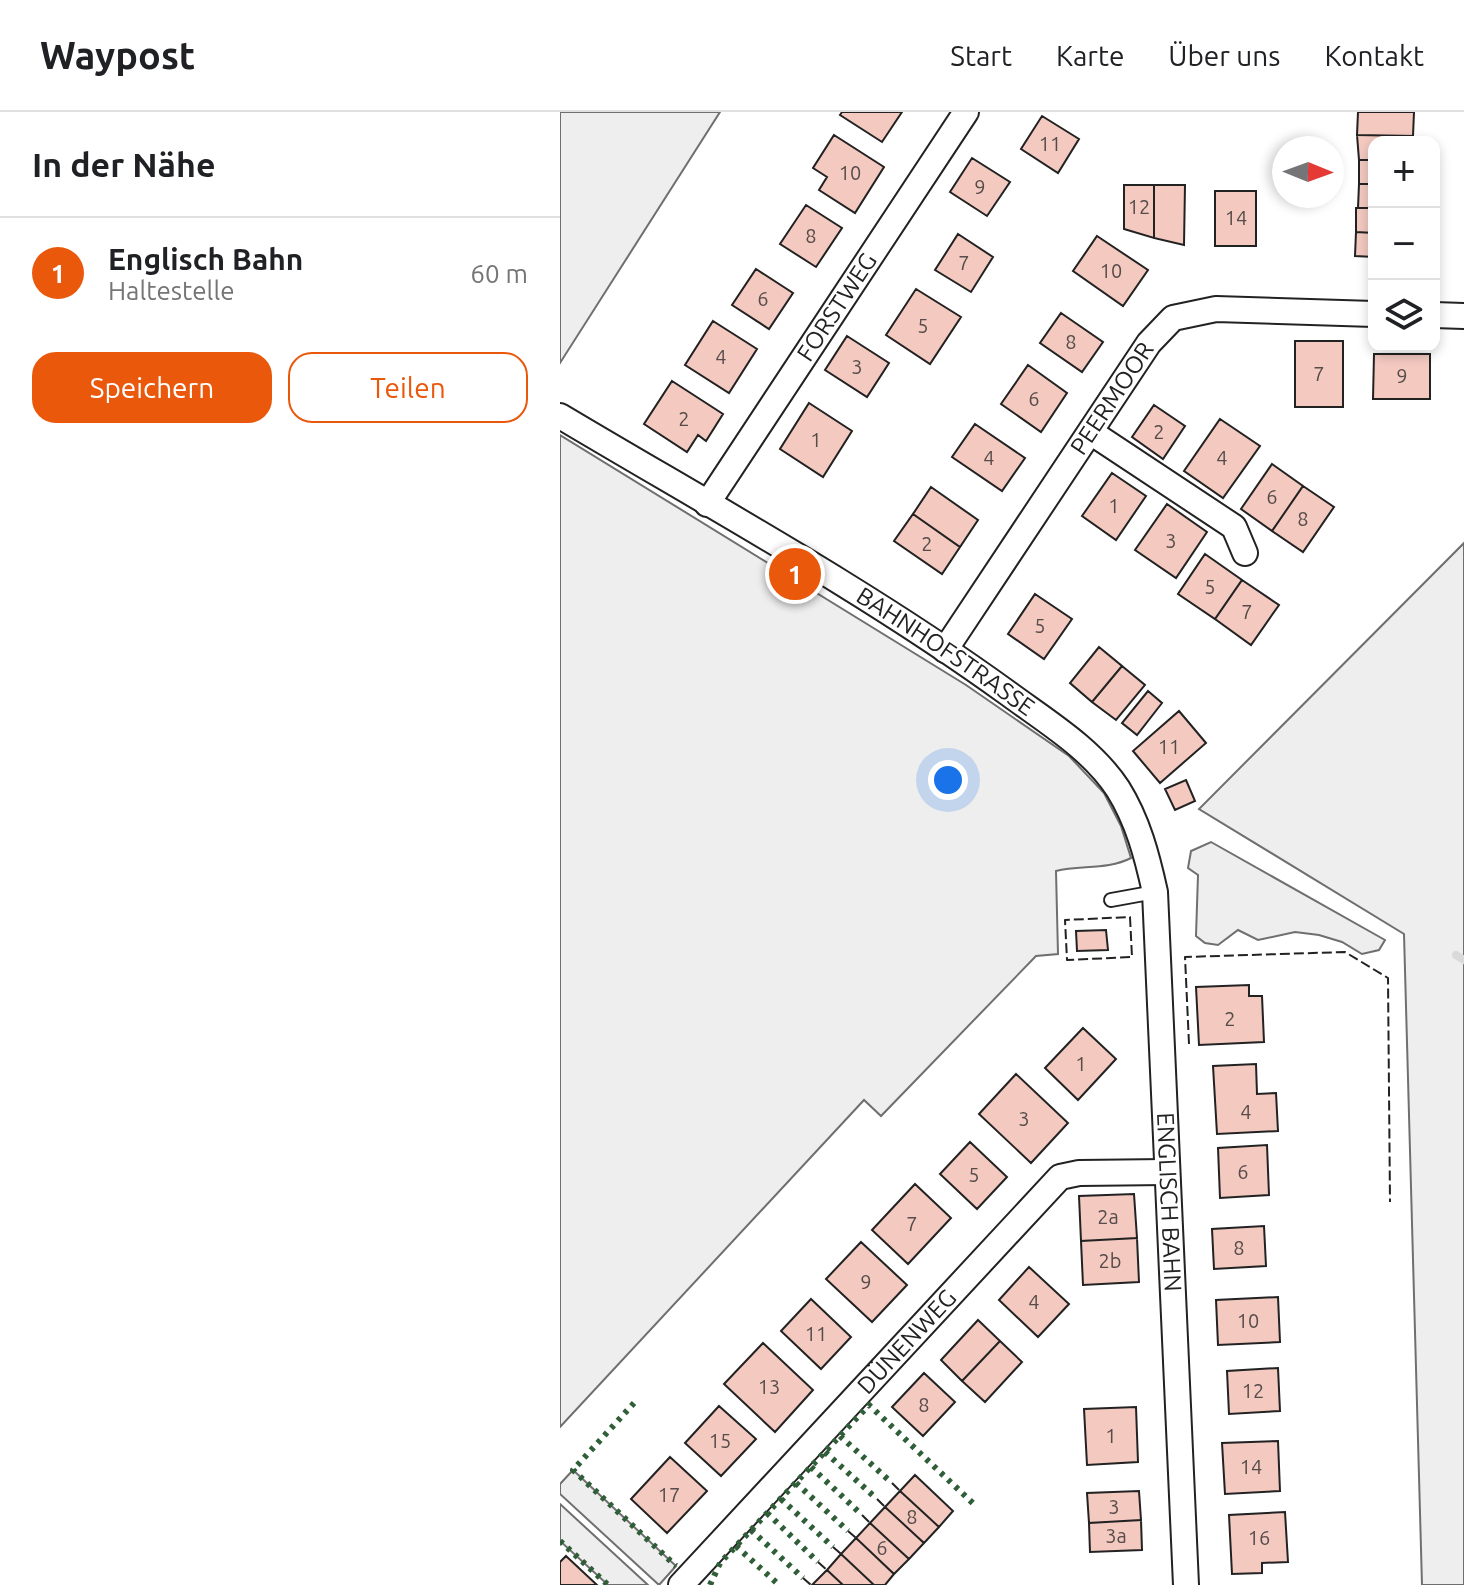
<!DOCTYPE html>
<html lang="de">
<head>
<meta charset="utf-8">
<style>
	:root { --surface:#fff; --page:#f6f6f6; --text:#202124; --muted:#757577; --line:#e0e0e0; --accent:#ea580c }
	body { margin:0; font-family:Ubuntu,sans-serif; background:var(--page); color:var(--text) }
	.controls { position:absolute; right:24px; top:24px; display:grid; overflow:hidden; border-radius:16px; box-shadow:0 4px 12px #0003 }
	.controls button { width:72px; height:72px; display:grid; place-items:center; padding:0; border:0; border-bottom:2px solid var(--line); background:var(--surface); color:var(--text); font:40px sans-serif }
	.compass { position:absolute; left:712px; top:24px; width:72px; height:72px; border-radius:50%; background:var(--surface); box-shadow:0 4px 12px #0003; rotate:91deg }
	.you { position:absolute; left:388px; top:668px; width:28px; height:28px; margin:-20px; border:6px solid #fff; border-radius:50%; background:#1a73e8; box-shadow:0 0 0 12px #1a73e833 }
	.badge { display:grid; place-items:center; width:52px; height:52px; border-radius:50%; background:var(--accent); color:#fff; font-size:26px; font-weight:700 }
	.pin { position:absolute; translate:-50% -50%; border:4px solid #fff; box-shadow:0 2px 8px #0006 }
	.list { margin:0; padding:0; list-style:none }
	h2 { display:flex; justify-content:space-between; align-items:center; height:104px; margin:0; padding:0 32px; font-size:34px }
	h2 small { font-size:26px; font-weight:400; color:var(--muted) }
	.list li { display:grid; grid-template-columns:52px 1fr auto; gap:24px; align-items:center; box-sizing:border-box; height:112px; padding:0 32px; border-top:2px solid var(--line) }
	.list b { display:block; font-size:30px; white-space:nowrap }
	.list p { margin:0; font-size:26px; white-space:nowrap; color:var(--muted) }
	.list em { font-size:26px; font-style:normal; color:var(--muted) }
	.actions { display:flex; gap:16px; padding:24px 32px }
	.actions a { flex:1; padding:18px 0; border:2px solid var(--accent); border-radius:24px; text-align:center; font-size:28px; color:var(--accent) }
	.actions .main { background:var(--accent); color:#fff }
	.icon { flex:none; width:44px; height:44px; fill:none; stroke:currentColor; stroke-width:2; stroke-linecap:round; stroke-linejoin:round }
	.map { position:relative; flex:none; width:904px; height:1473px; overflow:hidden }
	header { display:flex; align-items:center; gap:48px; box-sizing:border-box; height:112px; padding:0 40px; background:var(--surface); border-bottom:2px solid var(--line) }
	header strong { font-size:38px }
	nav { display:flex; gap:44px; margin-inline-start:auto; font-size:28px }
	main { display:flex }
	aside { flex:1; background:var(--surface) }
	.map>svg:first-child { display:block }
</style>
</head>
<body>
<header>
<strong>Waypost</strong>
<nav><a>Start</a><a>Karte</a><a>Über uns</a><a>Kontakt</a></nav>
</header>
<main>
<aside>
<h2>In der Nähe<small></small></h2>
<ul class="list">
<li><span class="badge">1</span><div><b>Englisch Bahn</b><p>Haltestelle</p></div><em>60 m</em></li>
</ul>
<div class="actions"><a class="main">Speichern</a><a>Teilen</a></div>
</aside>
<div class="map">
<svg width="904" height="1473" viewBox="0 0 904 1473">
	<rect width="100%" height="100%" fill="#fff"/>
	<path fill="#eee" stroke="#6f6f6f" stroke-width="2" d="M 0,0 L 160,0 L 0,251 Z
		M 0,323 L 406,573 L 509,644 L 544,681 L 561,714 L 571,746 C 548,758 521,753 496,759 L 498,842 L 476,844 L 321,1004 L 304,988 L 0,1315 Z
		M 904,431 L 904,1473 L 862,1473 L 844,822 L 639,697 Z
		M 651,730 L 825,828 L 819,838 L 802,842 L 782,830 L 759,823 L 735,820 L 698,828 L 678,818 L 658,833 L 645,831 L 636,824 L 638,763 L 628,756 L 631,739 Z
		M 13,1358 L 116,1454 L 99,1473 L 0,1382 L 0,1372 Z
		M 0,1392 L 88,1473 L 48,1473 L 0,1429 Z"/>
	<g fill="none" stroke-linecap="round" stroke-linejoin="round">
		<path stroke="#d9d9d9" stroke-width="8" d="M 896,843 L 904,848"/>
	</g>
	<path fill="#f3c9c0" stroke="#222" stroke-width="2" d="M 282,0 L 342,0 L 322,30 L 280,3 Z
		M 798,0 L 854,0 L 853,24 L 797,23 Z
		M 482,4 L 519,27 L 498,61 L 461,37 Z
		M 274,23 L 324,55 L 295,101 L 259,78 L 267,65 L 253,56 Z
		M 797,23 L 853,24 L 853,30 L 814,30 L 814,48 L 799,48 Z
		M 412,46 L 450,70 L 427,104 L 390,80 Z
		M 799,48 L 814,48 L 814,72 L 799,72 Z
		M 799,72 L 814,72 L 814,96 L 798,96 Z
		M 564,73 L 594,73 L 594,126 L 564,117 Z
		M 594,73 L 625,73 L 624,133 L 594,126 Z
		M 655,79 L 696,79 L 696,134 L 655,134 Z
		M 246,93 L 282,116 L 256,155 L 220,132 Z
		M 796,96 L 814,96 L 814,121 L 796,120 Z
		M 796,120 L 814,121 L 814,145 L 795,144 Z
		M 398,122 L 433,145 L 411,180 L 375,158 Z
		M 537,124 L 588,158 L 563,194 L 513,159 Z
		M 196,157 L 233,181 L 209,217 L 172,193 Z
		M 356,177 L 401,205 L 370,252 L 326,223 Z
		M 501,201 L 543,230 L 522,260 L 480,231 Z
		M 153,209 L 197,237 L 169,281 L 125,253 Z
		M 287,224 L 329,251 L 307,285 L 265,258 Z
		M 735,229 L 783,229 L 783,295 L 735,295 Z
		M 814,242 L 870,242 L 870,287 L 813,287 Z
		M 468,253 L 507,281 L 481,320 L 441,292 Z
		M 112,269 L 163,302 L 146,329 L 138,323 L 127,340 L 84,312 Z
		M 249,291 L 292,319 L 263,365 L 220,337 Z
		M 594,293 L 625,314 L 603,347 L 572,325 Z
		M 660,307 L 700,334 L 663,386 L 624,359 Z
		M 415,312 L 465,346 L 442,379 L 392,345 Z
		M 712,352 L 743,374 L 712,419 L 681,397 Z
		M 552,361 L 586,384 L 556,428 L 522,404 Z
		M 743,374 L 774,395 L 743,440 L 712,419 Z
		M 371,375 L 418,408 L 400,435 L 353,402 Z
		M 607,392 L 647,420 L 616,466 L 575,438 Z
		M 353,402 L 400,435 L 382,462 L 334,429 Z
		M 645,442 L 682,468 L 655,507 L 618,482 Z
		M 682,468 L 719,493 L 691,533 L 655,507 Z
		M 475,482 L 512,507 L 484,547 L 448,522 Z
		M 539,535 L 562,554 L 532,590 L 510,571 Z
		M 562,554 L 585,573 L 556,608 L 532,590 Z
		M 588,579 L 602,591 L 577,623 L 562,611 Z
		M 619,599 L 646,631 L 600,671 L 573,639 Z
		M 626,668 L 635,689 L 615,698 L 605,677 Z
		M 546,818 L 548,838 L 517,839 L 516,819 Z
		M 689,873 L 689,884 L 702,884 L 704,930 L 639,933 L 636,875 Z
		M 523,916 L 556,947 L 518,988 L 485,956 Z
		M 696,952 L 697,982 L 716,981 L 718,1019 L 657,1022 L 653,954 Z
		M 456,962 L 508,1011 L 471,1051 L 419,1002 Z
		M 410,1030 L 447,1065 L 417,1097 L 380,1062 Z
		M 707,1033 L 709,1083 L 660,1086 L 658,1036 Z
		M 355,1072 L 391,1106 L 348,1152 L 312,1118 Z
		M 574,1082 L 577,1126 L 521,1129 L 519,1084 Z
		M 704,1114 L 706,1154 L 654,1157 L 652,1117 Z
		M 577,1126 L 579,1170 L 523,1173 L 521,1129 Z
		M 301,1130 L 347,1173 L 312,1210 L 266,1167 Z
		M 469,1155 L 509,1192 L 478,1225 L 439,1188 Z
		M 718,1185 L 720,1230 L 658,1233 L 656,1188 Z
		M 251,1187 L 291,1225 L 261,1257 L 221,1219 Z
		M 418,1208 L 440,1229 L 402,1269 L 381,1248 Z
		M 440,1229 L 462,1250 L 425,1290 L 402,1269 Z
		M 203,1231 L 253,1278 L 215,1320 L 164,1272 Z
		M 718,1256 L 720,1299 L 669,1302 L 667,1259 Z
		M 364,1261 L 395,1290 L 363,1324 L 332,1295 Z
		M 159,1294 L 196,1327 L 161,1364 L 125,1331 Z
		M 576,1295 L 578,1350 L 527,1353 L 524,1297 Z
		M 718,1329 L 720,1379 L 665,1382 L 662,1331 Z
		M 110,1345 L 147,1379 L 107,1421 L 71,1387 Z
		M 355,1363 L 393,1399 L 379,1415 L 340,1379 Z
		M 340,1379 L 379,1415 L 364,1431 L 325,1395 Z
		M 579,1379 L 581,1408 L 529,1411 L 527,1381 Z
		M 325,1395 L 364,1431 L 349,1447 L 310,1411 Z
		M 725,1400 L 728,1450 L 702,1451 L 702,1461 L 672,1462 L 669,1403 Z
		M 581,1408 L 582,1438 L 530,1440 L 529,1411 Z
		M 310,1411 L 349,1447 L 334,1462 L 296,1426 Z
		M 296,1426 L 334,1462 L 325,1473 L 314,1473 L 281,1442 Z
		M 281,1442 L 314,1473 L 283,1473 L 267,1458 Z
		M 6,1444 L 37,1473 L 0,1473 L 0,1450 Z
		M 267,1458 L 283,1473 L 252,1473 Z"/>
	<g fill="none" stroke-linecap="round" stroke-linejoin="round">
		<g stroke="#222" stroke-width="16">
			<path id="service" d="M 551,788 L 595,780"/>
		</g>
		<g stroke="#222" stroke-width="28">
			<g id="minor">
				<path d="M 874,203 L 904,204"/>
				<path id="s1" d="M 0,304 C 151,394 307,479 449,582 C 487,610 532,637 558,677 C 578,709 587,744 595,780 L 626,1473"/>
				<path d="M 532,321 L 674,415 L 685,441"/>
				<path id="s2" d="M 147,392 L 406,0"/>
				<path id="s3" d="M 385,538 L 589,231 L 613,206 L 656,197 L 814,202"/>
				<path id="s4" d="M 121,1473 L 500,1065 L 519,1061 L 606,1060"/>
			</g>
		</g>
		<use href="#service" stroke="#fff" stroke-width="12"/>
		<use href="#minor" stroke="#fff" stroke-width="24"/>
		<path stroke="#2f5e38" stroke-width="6" stroke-dasharray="4 6" stroke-linecap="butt" d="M 74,1291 L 13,1358 L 116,1454
			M 280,1324 L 332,1371
			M 265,1340 L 317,1387
			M 251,1355 L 302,1403
			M 236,1371 L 288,1419
			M 221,1387 L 273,1435
			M 207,1401 L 258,1450
			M 191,1418 L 243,1466
			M 0,1429 L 48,1473
			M 176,1434 L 219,1473
			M 150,1473 L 160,1451 L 309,1293 L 417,1395"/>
		<path stroke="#222" stroke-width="2" stroke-dasharray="10 4" stroke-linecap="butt" d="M 570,805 L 572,845 L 507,848 L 505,808 Z
			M 629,932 L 625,845 L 785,840 L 828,866 L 830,1090
			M 332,1371 L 340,1379
			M 317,1387 L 325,1395
			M 302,1403 L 310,1411
			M 288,1419 L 296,1426
			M 273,1435 L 281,1442
			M 258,1450 L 267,1458
			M 243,1466 L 251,1473"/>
	</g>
	<g text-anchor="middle" stroke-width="6" stroke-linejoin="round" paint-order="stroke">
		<g font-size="20" fill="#564c4a">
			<text x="490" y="39">11</text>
			<text x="290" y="68">10</text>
			<text x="420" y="82">9</text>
			<text x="579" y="102">12</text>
			<text x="676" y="113">14</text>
			<text x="251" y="131">8</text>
			<text x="404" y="158">7</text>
			<text x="551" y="166">10</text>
			<text x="203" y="194">6</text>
			<text x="363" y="221">5</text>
			<text x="511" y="237">8</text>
			<text x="161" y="252">4</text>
			<text x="297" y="262">3</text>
			<text x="759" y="269">7</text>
			<text x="842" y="271">9</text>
			<text x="474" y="294">6</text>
			<text x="124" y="314">2</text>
			<text x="599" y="327">2</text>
			<text x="256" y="335">1</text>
			<text x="429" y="353">4</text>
			<text x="662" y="353">4</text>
			<text x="712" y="392">6</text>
			<text x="554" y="401">1</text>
			<text x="743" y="414">8</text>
			<text x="611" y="436">3</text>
			<text x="367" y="439">2</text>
			<text x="650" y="482">5</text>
			<text x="687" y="507">7</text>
			<text x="480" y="521">5</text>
			<text x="609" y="642">11</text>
			<text x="670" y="914">2</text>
			<text x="521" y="959">1</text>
			<text x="686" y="1007">4</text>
			<text x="464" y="1014">3</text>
			<text x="683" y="1067">6</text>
			<text x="414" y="1070">5</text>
			<text x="548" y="1112">2a</text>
			<text x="352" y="1119">7</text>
			<text x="679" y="1143">8</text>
			<text x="550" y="1156">2b</text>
			<text x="306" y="1177">9</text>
			<text x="474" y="1197">4</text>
			<text x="688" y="1216">10</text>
			<text x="256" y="1229">11</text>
			<text x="209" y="1282">13</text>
			<text x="693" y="1286">12</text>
			<text x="364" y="1300">8</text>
			<text x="551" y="1331">1</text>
			<text x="160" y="1336">15</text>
			<text x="691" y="1362">14</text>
			<text x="109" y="1390">17</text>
			<text x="554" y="1402">3</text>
			<text x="352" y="1412">8</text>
			<text x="556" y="1431">3a</text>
			<text x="699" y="1433">16</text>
			<text x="322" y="1443">6</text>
		</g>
		<g font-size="24" fill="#222" stroke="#fff">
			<text dy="8" stroke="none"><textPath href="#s2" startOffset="236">FORSTWEG</textPath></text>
			<text dy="8" stroke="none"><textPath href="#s3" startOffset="302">PEERMOOR</textPath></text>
			<text dy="8" stroke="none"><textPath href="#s1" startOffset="452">BAHNHOFSTRASSE</textPath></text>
			<text dy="8" stroke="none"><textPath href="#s1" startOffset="1094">ENGLISCH BAHN</textPath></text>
			<text dy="8" stroke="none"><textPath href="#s4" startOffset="332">DÜNENWEG</textPath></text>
		</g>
	</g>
</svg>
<div class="controls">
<button>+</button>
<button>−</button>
<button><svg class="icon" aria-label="layers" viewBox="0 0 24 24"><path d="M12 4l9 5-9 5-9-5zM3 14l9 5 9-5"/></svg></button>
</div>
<svg class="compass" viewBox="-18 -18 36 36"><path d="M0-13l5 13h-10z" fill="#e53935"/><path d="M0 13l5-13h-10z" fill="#757577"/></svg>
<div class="you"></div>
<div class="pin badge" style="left:235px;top:462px">1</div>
</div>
</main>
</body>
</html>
